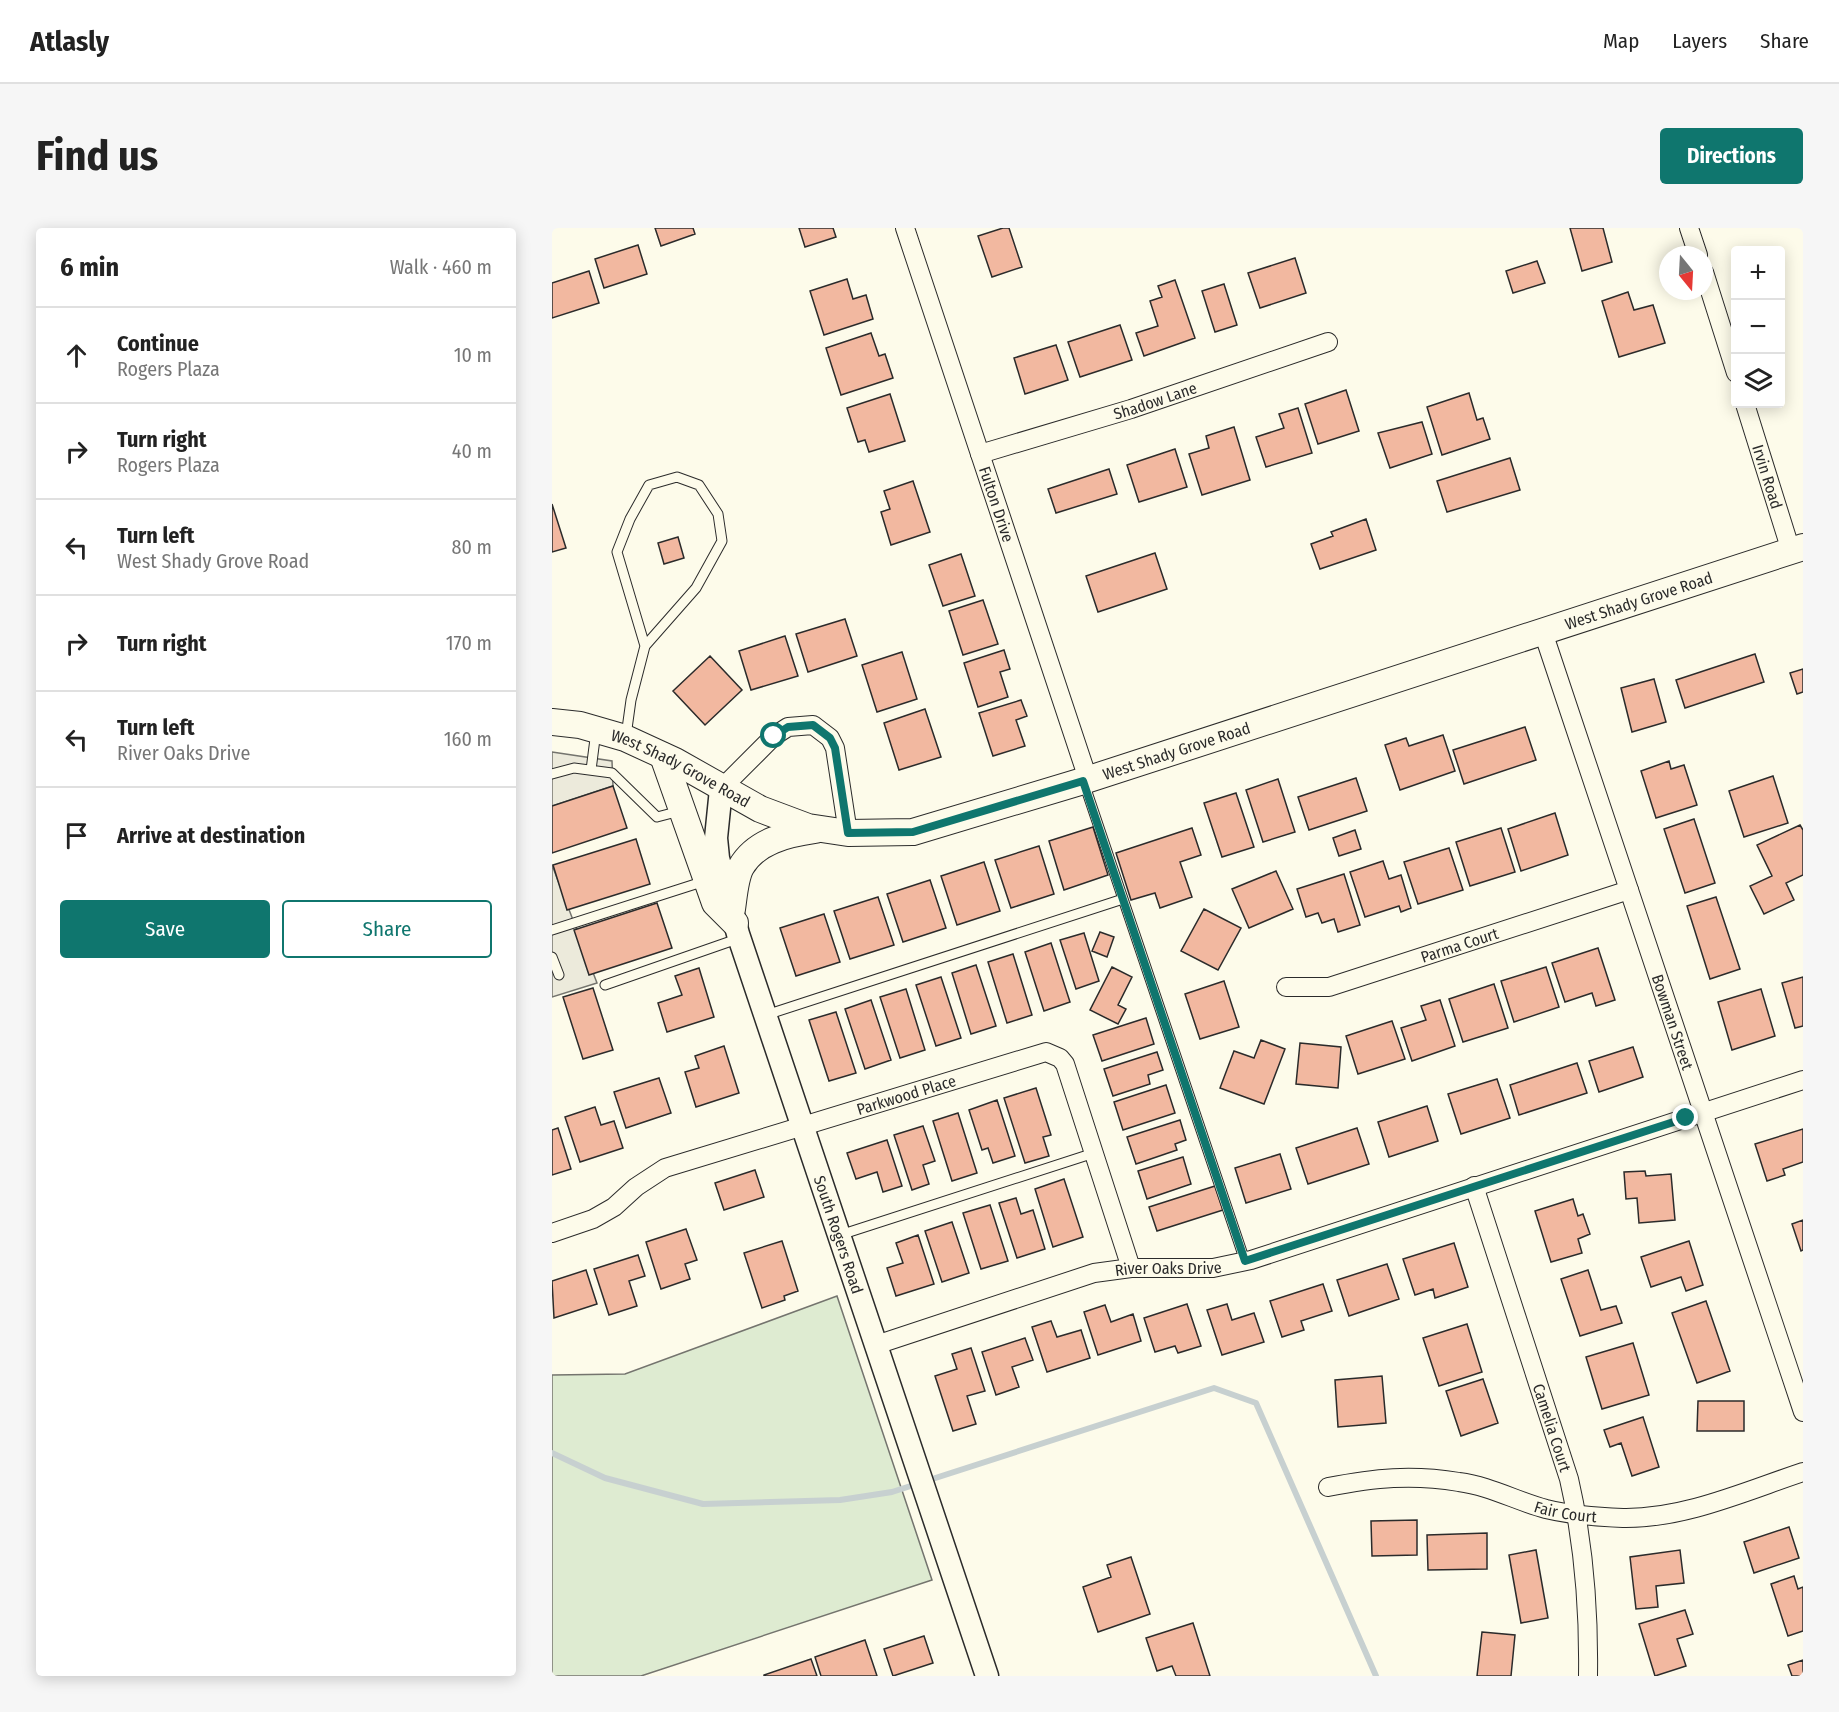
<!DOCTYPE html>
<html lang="en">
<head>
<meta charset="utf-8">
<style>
	:root { --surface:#fff; --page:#f6f6f6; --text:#222; --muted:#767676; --line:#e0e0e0; --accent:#0f766e }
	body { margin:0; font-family:"Fira Sans Condensed",sans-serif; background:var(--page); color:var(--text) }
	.controls { position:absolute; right:18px; top:18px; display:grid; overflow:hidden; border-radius:6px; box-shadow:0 3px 15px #0003 }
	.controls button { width:54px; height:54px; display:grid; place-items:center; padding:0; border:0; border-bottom:2px solid var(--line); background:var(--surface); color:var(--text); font:30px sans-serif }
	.compass { position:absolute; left:1107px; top:18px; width:54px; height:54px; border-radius:50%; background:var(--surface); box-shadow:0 3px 15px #0003; rotate:162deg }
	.stop { position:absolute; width:18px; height:18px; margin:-14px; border:4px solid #0f766e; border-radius:50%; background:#fff }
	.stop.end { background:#0f766e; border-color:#fff; box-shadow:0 2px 6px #0008 }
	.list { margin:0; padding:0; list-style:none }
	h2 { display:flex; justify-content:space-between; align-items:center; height:78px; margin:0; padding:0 24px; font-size:26px }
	h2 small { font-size:20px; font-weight:400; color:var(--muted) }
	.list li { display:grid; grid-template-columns:39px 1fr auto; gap:18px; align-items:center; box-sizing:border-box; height:96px; padding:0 24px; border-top:2px solid var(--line) }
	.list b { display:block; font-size:22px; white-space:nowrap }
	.list p { margin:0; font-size:20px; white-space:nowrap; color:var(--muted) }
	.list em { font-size:20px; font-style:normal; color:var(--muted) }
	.actions { display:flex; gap:12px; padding:18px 24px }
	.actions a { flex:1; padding:14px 0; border:2px solid var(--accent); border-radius:6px; text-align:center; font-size:21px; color:var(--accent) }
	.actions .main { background:var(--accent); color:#fff }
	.icon { flex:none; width:33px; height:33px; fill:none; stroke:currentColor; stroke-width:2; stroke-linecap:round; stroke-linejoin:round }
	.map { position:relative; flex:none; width:1251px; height:1448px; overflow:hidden; border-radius:6px }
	header { display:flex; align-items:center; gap:36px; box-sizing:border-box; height:84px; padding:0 30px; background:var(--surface); border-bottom:2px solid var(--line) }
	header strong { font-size:28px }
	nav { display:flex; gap:33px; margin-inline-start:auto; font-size:21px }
	.intro { display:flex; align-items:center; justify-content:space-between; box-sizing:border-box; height:144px; padding:0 36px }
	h1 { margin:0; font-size:42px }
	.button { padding:15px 27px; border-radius:6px; background:var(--accent); color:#fff; font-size:21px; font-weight:700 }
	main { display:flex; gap:36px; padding:0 36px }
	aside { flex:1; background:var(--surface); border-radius:6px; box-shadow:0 3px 15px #0003 }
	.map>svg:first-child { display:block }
</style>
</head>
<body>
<header>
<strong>Atlasly</strong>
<nav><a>Map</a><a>Layers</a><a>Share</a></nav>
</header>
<div class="intro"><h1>Find us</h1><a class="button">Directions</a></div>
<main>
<aside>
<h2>6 min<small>Walk · 460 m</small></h2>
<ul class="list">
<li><svg class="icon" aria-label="ahead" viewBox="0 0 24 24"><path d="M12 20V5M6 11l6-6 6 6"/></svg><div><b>Continue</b><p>Rogers Plaza</p></div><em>10 m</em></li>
<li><svg class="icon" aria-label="right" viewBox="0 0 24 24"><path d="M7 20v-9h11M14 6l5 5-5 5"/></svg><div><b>Turn right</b><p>Rogers Plaza</p></div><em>40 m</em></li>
<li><svg class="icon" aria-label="left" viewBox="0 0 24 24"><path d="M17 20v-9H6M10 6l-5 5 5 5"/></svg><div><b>Turn left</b><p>West Shady Grove Road</p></div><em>80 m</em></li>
<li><svg class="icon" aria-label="right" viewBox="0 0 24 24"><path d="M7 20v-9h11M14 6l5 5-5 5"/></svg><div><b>Turn right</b></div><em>170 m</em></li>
<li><svg class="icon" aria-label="left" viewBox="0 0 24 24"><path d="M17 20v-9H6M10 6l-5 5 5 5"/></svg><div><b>Turn left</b><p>River Oaks Drive</p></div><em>160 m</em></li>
<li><svg class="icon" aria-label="arrive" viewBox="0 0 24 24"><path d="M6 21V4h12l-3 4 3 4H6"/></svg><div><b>Arrive at destination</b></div></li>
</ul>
<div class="actions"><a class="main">Save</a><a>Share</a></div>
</aside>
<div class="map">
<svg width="1251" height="1448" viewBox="0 0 1251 1448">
	<rect width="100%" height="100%" fill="#fdfbea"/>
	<path fill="#deebd1" stroke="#74746e" stroke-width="1.5" d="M 285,1068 L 380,1352 L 89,1448 L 0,1448 L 0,1147 L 73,1146 Z"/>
	<path fill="#eceadb" stroke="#74746e" stroke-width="1.5" d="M 0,524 L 60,533 L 61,558 L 0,578 Z
		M 0,637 L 45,755 L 0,769 Z"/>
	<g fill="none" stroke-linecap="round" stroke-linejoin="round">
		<path stroke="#c7d0d0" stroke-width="6" d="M 0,1225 L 53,1250 L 151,1276 L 288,1272 L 340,1264 L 662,1160 L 704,1175 L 824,1448"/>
	</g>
	<path fill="#f2b8a0" stroke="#2b2b2b" stroke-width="1.5" d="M 103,0 L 141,0 L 143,6 L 109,18 Z
		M 247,0 L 281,0 L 284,9 L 253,19 Z
		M 451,0 L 457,0 L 470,39 L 440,49 L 426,8 Z
		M 1018,0 L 1051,0 L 1060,34 L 1030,43 Z
		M 86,17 L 95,46 L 52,60 L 43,31 Z
		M 743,30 L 754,65 L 708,80 L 696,45 Z
		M 985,33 L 993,55 L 961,65 L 954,43 Z
		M 37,43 L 47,75 L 0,90 L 0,55 Z
		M 295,51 L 301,71 L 314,67 L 321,91 L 272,107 L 258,63 Z
		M 623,52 L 643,110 L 592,128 L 584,105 L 606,98 L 598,73 L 610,69 L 606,58 Z
		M 672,56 L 685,97 L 663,104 L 650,63 Z
		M 1076,64 L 1082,82 L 1101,77 L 1113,115 L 1067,129 L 1050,73 Z
		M 568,97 L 580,132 L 528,149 L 516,114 Z
		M 319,105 L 327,128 L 333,126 L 341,150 L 289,167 L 274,120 Z
		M 504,117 L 516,152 L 473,166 L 462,130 Z
		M 794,162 L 807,203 L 766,216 L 753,176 Z
		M 917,165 L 925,192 L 931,190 L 938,211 L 890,227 L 875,179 Z
		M 338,166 L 353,213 L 317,224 L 313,212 L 306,214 L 295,180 Z
		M 746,180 L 760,225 L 714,239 L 704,209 L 732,200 L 727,186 Z
		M 870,194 L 880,226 L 838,240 L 826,205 Z
		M 682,199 L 698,252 L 650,267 L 637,226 L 657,220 L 654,208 Z
		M 623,221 L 635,259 L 587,274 L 575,237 Z
		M 958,230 L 968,262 L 895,284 L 885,253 Z
		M 557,241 L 565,266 L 504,285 L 496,261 Z
		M 361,253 L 378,304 L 339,317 L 329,284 L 338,281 L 332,263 Z
		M 0,276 L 14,320 L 0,324 Z
		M 814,291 L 824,322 L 768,341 L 759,316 L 781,308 L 779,304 Z
		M 126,309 L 132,330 L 112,336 L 106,315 Z
		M 603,325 L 615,361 L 546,384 L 534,348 Z
		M 409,326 L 423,368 L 391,378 L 377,337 Z
		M 431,372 L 446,416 L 411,427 L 397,383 Z
		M 293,391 L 305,428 L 256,444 L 244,406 Z
		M 233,408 L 246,448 L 199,462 L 187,423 Z
		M 452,422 L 458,441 L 448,444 L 456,469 L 426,479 L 412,435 Z
		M 350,424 L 365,471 L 325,484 L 310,437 Z
		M 1203,426 L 1212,454 L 1133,480 L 1124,452 Z
		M 158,428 L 190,462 L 153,497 L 121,463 Z
		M 1251,441 L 1251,464 L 1245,466 L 1238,445 Z
		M 1102,451 L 1114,494 L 1080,504 L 1069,460 Z
		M 469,472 L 475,488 L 464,492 L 473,518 L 441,528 L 427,485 Z
		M 373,481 L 389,529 L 347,542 L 332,495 Z
		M 973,499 L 984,532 L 912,556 L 901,522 Z
		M 891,507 L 903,543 L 848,562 L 833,517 L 854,510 L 857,518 Z
		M 1117,533 L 1119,541 L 1132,537 L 1145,577 L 1104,590 L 1089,543 Z
		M 1221,548 L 1236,595 L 1192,609 L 1177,563 Z
		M 804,550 L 815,583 L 757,602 L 746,569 Z
		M 726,551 L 743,604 L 711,614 L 694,562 Z
		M 61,558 L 75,600 L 0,625 L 0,578 Z
		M 684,565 L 702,619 L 670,629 L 652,575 Z
		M 1003,585 L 1016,627 L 969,643 L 956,601 Z
		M 1142,591 L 1163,655 L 1133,665 L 1112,601 Z
		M 1248,597 L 1251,602 L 1251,647 L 1234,655 L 1242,672 L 1212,686 L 1198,658 L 1220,648 L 1205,617 Z
		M 541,599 L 556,647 L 512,662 L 497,613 Z
		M 640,600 L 649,627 L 628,634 L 640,669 L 608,680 L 603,665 L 579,672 L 564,625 Z
		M 949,600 L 963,644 L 918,658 L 904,614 Z
		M 803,602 L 809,621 L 787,628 L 781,610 Z
		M 84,611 L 98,656 L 15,682 L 1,637 Z
		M 487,618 L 502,666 L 459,680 L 443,632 Z
		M 897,620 L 911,662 L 866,676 L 852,634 Z
		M 831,633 L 837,651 L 849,647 L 859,680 L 849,684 L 847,678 L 813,689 L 798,644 Z
		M 432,634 L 448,683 L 405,697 L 389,648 Z
		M 724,643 L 741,681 L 697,700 L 680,661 Z
		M 792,646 L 808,697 L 786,704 L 782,691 L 770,695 L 766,685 L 754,689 L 745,661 Z
		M 378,652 L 394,700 L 351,714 L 335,666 Z
		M 326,669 L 342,717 L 298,731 L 282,683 Z
		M 1164,669 L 1188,741 L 1158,751 L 1135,678 Z
		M 105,675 L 120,720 L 37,747 L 22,702 Z
		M 652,681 L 689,700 L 666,742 L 629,723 Z
		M 272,686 L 288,734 L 244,748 L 228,700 Z
		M 548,704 L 562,709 L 555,729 L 540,723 Z
		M 532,705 L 547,753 L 524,761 L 508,712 Z
		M 499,715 L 518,774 L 492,783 L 473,724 Z
		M 1046,720 L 1063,772 L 1044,778 L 1040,765 L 1013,774 L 1000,735 Z
		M 461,726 L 480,787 L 455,795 L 436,734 Z
		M 424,737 L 444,798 L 419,806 L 400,745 Z
		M 560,739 L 580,749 L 566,777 L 574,781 L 566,796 L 538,782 Z
		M 994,739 L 1007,779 L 962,794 L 949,753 Z
		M 147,740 L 162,789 L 115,804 L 106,775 L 130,767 L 123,748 Z
		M 389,749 L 409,810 L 384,818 L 364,757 Z
		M 1251,749 L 1251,798 L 1243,800 L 1230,755 Z
		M 672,753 L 687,799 L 648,811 L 633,766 Z
		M 942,756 L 956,800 L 911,814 L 897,771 Z
		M 41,760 L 61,822 L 31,831 L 11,769 Z
		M 354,761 L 373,822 L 348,830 L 328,769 Z
		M 1209,761 L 1223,808 L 1180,822 L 1166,774 Z
		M 319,772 L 339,832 L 313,841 L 293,781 Z
		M 888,772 L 903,818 L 860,833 L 849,800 L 874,792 L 869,778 Z
		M 284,784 L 304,845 L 277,853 L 257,792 Z
		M 594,790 L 602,816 L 550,833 L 541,807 Z
		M 840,793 L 853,831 L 806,846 L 794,808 Z
		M 709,812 L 733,821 L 712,876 L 668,860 L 682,823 L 702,830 Z
		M 748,815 L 789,819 L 786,860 L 744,856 Z
		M 172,818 L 187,865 L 144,879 L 133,844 L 147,840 L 143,828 Z
		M 1081,819 L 1091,849 L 1047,864 L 1037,833 Z
		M 605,824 L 611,842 L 596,847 L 598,856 L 561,868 L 552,841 Z
		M 1025,835 L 1035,865 L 967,887 L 958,857 Z
		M 107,850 L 119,885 L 74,900 L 62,864 Z
		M 945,851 L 958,890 L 909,906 L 896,866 Z
		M 614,857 L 623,885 L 571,902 L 562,874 Z
		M 484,860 L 499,907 L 491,909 L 497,928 L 473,935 L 452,870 Z
		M 445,872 L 463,928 L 441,935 L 436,920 L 430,922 L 417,882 Z
		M 875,878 L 886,913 L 837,929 L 826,894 Z
		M 43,879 L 49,897 L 62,893 L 71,920 L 28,934 L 13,889 Z
		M 406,885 L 425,945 L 400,953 L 381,893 Z
		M 628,892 L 634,912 L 623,916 L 625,922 L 584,936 L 575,909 Z
		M 371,898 L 383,933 L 371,937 L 377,956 L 360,962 L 342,907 Z
		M 6,900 L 19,941 L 0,947 L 0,902 Z
		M 805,900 L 817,936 L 756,956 L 744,920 Z
		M 1251,901 L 1251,934 L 1231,941 L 1233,947 L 1215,953 L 1203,916 Z
		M 335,912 L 350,958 L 331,964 L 325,944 L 304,951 L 295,925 Z
		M 728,926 L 739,961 L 694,975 L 683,940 Z
		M 631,929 L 639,956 L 595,971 L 586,943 Z
		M 203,942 L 212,969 L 172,982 L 163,955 Z
		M 1093,943 L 1094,948 L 1119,946 L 1123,992 L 1087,995 L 1085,970 L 1074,971 L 1072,944 Z
		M 512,951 L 531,1009 L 501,1019 L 483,961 Z
		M 663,958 L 671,982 L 605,1003 L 597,979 Z
		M 464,970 L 469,986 L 481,982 L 493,1021 L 465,1030 L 447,975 Z
		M 1021,971 L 1026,988 L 1031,986 L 1038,1006 L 1026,1011 L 1030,1025 L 999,1034 L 983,983 Z
		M 438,977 L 456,1033 L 429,1041 L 411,985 Z
		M 1251,992 L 1251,1022 L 1249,1023 L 1240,996 Z
		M 400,994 L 417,1045 L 390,1054 L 373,1003 Z
		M 134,1001 L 145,1032 L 133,1036 L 138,1051 L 109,1061 L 94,1014 Z
		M 366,1007 L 382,1056 L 344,1068 L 335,1040 L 351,1035 L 344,1015 Z
		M 230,1013 L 246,1063 L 232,1068 L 233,1072 L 210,1080 L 192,1025 Z
		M 1137,1013 L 1151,1057 L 1134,1063 L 1129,1049 L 1099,1059 L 1089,1029 Z
		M 902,1015 L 916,1059 L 883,1070 L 881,1061 L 863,1067 L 851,1031 Z
		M 86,1027 L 93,1048 L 77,1053 L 85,1078 L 57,1087 L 42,1041 Z
		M 835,1036 L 847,1071 L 797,1088 L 785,1052 Z
		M 34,1042 L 45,1076 L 2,1090 L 0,1053 Z
		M 1036,1042 L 1049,1082 L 1064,1078 L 1070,1095 L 1028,1108 L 1009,1051 Z
		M 771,1056 L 780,1083 L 749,1093 L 752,1102 L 730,1109 L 718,1073 Z
		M 1154,1073 L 1178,1143 L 1145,1155 L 1120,1085 Z
		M 635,1076 L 649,1118 L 626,1125 L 623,1118 L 603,1124 L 592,1090 Z
		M 675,1076 L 680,1092 L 702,1085 L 712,1114 L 670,1127 L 655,1082 Z
		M 553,1077 L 559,1094 L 581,1086 L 589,1113 L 546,1127 L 532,1084 Z
		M 499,1093 L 505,1109 L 529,1102 L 538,1130 L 495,1144 L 480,1099 Z
		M 915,1096 L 930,1144 L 887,1158 L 871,1110 Z
		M 473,1110 L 481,1132 L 460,1139 L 467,1159 L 444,1167 L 430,1124 Z
		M 1081,1115 L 1097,1167 L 1050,1181 L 1034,1129 Z
		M 419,1120 L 433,1163 L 415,1168 L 424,1196 L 401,1203 L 383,1148 L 405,1141 L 400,1126 Z
		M 830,1148 L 834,1195 L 786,1199 L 783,1152 Z
		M 931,1151 L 946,1195 L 909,1208 L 894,1163 Z
		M 1146,1173 L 1192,1173 L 1192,1203 L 1145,1203 Z
		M 1091,1189 L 1107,1239 L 1080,1248 L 1069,1215 L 1058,1219 L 1052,1202 Z
		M 865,1292 L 865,1327 L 820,1328 L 819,1293 Z
		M 1237,1299 L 1247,1330 L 1202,1345 L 1192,1314 Z
		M 935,1305 L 935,1341 L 876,1342 L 875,1307 Z
		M 984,1322 L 996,1390 L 969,1395 L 957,1327 Z
		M 1128,1322 L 1132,1355 L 1104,1358 L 1106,1379 L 1084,1381 L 1078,1329 Z
		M 579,1329 L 598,1386 L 546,1404 L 531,1359 L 559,1349 L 555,1337 Z
		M 1242,1348 L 1246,1361 L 1251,1359 L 1251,1403 L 1236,1408 L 1219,1356 Z
		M 1133,1382 L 1141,1406 L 1125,1411 L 1134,1438 L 1103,1448 L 1087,1396 Z
		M 641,1395 L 658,1448 L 624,1448 L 620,1438 L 605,1443 L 594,1410 Z
		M 930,1404 L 963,1407 L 959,1448 L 925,1448 Z
		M 372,1408 L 381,1435 L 341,1448 L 332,1421 Z
		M 313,1412 L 325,1448 L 269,1448 L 263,1429 Z
		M 259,1431 L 265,1448 L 212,1448 L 212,1447 Z
		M 1251,1432 L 1251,1448 L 1240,1448 L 1236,1437 Z"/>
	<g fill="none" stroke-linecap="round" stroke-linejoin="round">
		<g stroke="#2b2b2b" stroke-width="11">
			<path id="service" d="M 74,508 L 79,472 L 93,418 L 144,360 L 170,313 L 166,286 L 147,257 L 125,249 L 97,257 L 78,291 L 65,324 L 93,418
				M 39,542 L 44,503
				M 0,546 L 22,540 L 60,545 L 105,589 L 128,583
				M 532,555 L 693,1033
				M 0,702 L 153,653
				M 0,729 L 7,747
				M 53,757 L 188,710
				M 214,787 L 571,671
				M 288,1007 L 542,925"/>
		</g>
		<g stroke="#2b2b2b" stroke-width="20">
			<g id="minor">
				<path id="s1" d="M 353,0 L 536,551"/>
				<path d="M 1137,0 L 1146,27"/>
				<path d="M 1152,44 L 1184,145"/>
				<path id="s2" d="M 1193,176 L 1239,323"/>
				<path id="s3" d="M 428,226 L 579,181 L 776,114"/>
				<path id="s4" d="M 991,404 L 1251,1184"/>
				<path d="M 169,561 L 222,508 L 236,499 L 261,497 L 278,510 L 283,520 L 296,605"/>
				<path id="s5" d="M 734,759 L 777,759 L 1077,662"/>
				<path id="s6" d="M 922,958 L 1017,1251 C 1032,1316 1037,1381 1036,1448"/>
				<path id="s7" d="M 0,1005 L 41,991 L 62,979 L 84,959 L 113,940 L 494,824 L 508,830 L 513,836 L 579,1040"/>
				<path id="s8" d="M 324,1117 L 542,1045 L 579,1040 L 661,1040 L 699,1032 L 1251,852"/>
				<path id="s9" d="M 776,1259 C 823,1250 859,1246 907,1254 C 938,1258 964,1273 994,1281 C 1019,1287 1045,1289 1071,1290 C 1132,1291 1194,1263 1251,1244"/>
			</g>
		</g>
		<g stroke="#2b2b2b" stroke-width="25">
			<g id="tertiary">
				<path id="s10" d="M 169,561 L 164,610 L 166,630 L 186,706 L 435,1448"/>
			</g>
		</g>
		<g stroke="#2b2b2b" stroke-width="28">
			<g id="secondary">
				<path id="s11" d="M 0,494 L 28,497 L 73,510 L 123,533 L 208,581 L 256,599 L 296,605 L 361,604 L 531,553 L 1251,319"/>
				<path d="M 111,528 L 163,675 L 183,695"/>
				<path d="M 180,681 C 182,668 183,650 189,639 C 204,613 235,606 263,602"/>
			</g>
		</g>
		<use href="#service" stroke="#fdfbea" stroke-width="9"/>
		<use href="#minor" stroke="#fdfbea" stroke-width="18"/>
		<use href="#tertiary" stroke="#fdfbea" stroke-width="22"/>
		<use href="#secondary" stroke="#fdfbea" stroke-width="26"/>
	</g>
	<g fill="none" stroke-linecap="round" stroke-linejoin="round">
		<path stroke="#0f766e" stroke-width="8" d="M 222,508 L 236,499 L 261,497 L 278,510 L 283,520 L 296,605 L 361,604 L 531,553 L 693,1033 L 1134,890"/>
	</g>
	<g text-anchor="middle" stroke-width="4.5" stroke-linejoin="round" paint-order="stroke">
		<g font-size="16" fill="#2b2b2b" stroke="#fdfbea">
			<text dy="6" stroke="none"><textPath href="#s3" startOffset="183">Shadow Lane</textPath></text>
			<text dy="6" stroke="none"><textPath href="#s2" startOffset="76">Irvin Road</textPath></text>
			<text dy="6" stroke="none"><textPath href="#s1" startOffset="291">Fulton Drive</textPath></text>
			<text dy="6" stroke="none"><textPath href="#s11" startOffset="1146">West Shady Grove Road</textPath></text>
			<text dy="6" stroke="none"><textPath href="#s11" startOffset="660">West Shady Grove Road</textPath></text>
			<text dy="6" stroke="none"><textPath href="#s11" startOffset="138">West Shady Grove Road</textPath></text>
			<text dy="6" stroke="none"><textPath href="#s5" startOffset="180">Parma Court</textPath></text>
			<text dy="6" stroke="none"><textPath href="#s4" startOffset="411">Bowman Street</textPath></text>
			<text dy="6" stroke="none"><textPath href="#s7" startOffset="384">Parkwood Place</textPath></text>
			<text dy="6" stroke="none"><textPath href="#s10" startOffset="465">South Rogers Road</textPath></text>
			<text dy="6" stroke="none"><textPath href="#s8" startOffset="304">River Oaks Drive</textPath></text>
			<text dy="6" stroke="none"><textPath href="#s6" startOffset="254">Camelia Court</textPath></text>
			<text dy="6" stroke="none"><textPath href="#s9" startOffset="243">Fair Court</textPath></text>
		</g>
	</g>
</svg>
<div class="controls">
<button>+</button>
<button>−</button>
<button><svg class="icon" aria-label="layers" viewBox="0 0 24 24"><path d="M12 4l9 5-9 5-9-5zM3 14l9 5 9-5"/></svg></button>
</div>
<svg class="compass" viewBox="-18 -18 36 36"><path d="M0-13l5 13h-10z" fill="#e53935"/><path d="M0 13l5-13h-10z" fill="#767676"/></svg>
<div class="stop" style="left:222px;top:508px"></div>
<div class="stop end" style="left:1134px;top:890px"></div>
</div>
</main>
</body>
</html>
